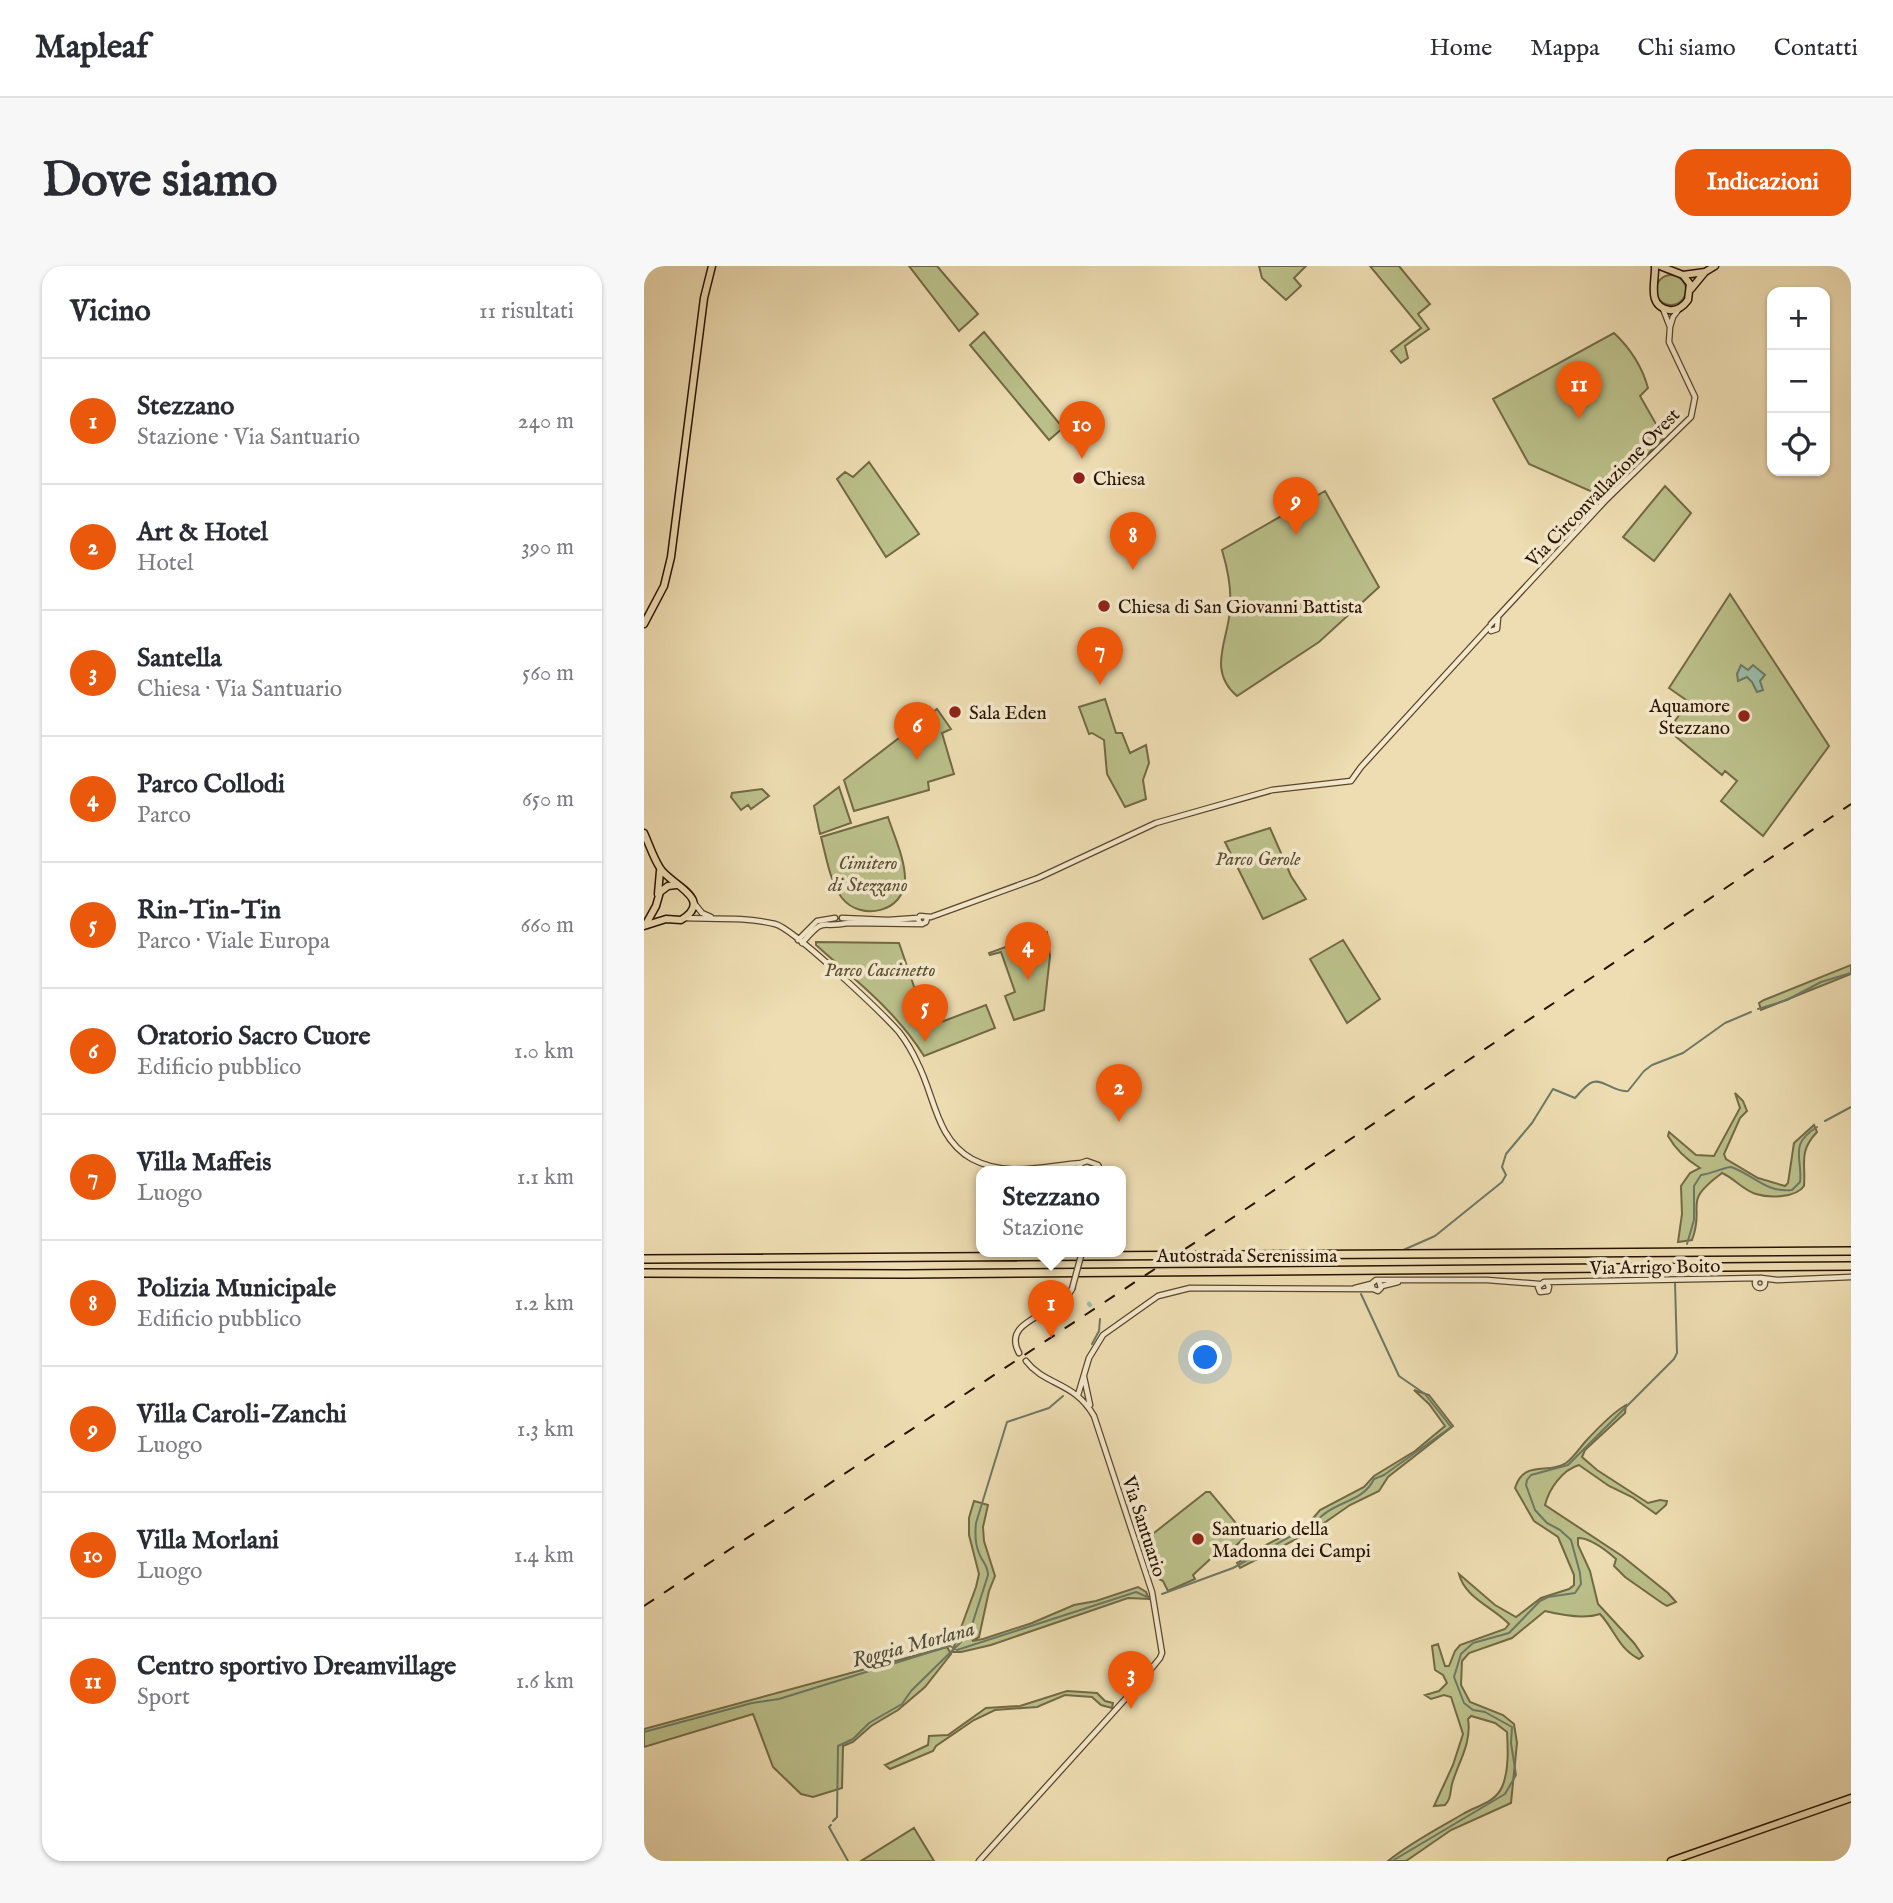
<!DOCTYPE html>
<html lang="it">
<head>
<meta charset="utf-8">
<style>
	:root { --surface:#fff; --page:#f7f7f7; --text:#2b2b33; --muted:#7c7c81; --line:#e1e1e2; --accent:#ea580c }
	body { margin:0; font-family:"IM FELL English",serif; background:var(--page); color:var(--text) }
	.controls { position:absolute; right:21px; top:21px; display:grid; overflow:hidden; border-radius:14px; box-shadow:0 2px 5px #0004 }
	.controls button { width:63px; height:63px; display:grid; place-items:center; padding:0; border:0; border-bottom:2px solid var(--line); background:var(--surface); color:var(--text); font:35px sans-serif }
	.you { position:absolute; left:562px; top:1092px; width:24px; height:24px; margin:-18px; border:5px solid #fff; border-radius:50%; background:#1a73e8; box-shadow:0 0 0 10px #1a73e833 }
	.badge { display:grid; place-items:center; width:46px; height:46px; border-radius:50%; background:var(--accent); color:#fff; font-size:23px; font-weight:700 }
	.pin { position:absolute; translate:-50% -58px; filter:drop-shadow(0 2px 4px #0008) }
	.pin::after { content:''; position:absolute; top:37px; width:24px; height:21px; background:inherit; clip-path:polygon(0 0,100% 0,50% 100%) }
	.popup { position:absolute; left:332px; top:900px; width:150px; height:91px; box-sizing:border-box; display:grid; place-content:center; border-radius:14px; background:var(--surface); filter:drop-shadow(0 2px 5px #0005); font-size:23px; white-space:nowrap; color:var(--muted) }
	.popup b { font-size:26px; color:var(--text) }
	.popup::after { content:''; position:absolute; left:50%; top:100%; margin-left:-14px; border:14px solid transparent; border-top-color:var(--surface) }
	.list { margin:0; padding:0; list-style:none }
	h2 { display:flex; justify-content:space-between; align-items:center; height:91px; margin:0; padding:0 28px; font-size:30px }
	h2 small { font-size:23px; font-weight:400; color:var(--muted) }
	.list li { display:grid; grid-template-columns:46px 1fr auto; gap:21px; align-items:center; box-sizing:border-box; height:126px; padding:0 28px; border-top:2px solid var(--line) }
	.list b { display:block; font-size:26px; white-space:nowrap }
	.list p { margin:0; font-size:23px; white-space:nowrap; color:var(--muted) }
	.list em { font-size:23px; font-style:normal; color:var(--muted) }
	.icon { flex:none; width:38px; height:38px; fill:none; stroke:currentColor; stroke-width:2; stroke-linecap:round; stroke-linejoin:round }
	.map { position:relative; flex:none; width:1207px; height:1595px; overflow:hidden; border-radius:21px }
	header { display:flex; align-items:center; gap:42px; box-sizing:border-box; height:98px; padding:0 35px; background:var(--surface); border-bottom:2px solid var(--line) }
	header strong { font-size:33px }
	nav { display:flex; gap:38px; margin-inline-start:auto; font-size:24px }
	.intro { display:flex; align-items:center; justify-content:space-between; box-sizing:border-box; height:168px; padding:0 42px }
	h1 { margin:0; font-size:49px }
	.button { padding:18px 32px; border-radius:21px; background:var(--accent); color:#fff; font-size:24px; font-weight:700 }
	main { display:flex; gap:42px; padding:0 42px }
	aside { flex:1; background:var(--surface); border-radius:21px; box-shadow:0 2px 5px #0004 }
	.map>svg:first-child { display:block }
</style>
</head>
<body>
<header>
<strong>Mapleaf</strong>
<nav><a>Home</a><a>Mappa</a><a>Chi siamo</a><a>Contatti</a></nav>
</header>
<div class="intro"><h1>Dove siamo</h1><a class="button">Indicazioni</a></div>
<main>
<aside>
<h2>Vicino<small>11 risultati</small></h2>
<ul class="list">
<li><span class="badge">1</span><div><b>Stezzano</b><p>Stazione · Via Santuario</p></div><em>240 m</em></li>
<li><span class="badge">2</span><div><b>Art &amp; Hotel</b><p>Hotel</p></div><em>390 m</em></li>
<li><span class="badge">3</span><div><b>Santella</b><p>Chiesa · Via Santuario</p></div><em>560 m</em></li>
<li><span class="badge">4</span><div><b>Parco Collodi</b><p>Parco</p></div><em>650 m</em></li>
<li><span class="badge">5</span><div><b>Rin-Tin-Tin</b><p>Parco · Viale Europa</p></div><em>660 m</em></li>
<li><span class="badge">6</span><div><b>Oratorio Sacro Cuore</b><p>Edificio pubblico</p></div><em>1.0 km</em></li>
<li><span class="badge">7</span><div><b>Villa Maffeis</b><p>Luogo</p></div><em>1.1 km</em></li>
<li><span class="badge">8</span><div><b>Polizia Municipale</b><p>Edificio pubblico</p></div><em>1.2 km</em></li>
<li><span class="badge">9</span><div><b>Villa Caroli-Zanchi</b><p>Luogo</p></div><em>1.3 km</em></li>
<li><span class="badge">10</span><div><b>Villa Morlani</b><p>Luogo</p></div><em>1.4 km</em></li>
<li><span class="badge">11</span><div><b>Centro sportivo Dreamvillage</b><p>Sport</p></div><em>1.6 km</em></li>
</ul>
</aside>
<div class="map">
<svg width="1207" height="1595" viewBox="0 0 1207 1595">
	<rect width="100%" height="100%" fill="#eeddb2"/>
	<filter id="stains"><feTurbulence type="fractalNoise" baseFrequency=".00286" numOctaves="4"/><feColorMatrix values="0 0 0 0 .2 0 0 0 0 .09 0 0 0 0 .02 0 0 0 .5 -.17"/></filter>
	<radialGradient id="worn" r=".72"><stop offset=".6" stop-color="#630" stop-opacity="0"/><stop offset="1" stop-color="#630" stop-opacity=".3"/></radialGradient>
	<path fill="#bbc08a" stroke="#726945" stroke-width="2" d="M 265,0 L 293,0 L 334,48 L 315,65 Z
		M 615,0 L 662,0 L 650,12 L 657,20 L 642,34 L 618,12 Z
		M 726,0 L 755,0 L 786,38 L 774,48 L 785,63 L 761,80 L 764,92 L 757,97 L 747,85 L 777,62 Z
		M1012 24a15 15 0 1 1 30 0a15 15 0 1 1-30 0Z
		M 340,66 L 419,162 L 405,174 L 326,79 Z
		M 970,67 C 987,83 998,100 1004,122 L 996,130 L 1020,172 L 966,225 L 953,228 L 885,198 L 849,133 Z
		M 225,196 L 275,268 L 242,291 L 193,213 L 201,206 L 209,211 Z
		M 1021,220 L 1047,247 L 1010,295 L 979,271 Z
		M 681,225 L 735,321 L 675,376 L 593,430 C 563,405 584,374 586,344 C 588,323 584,304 578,284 Z
		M 1086,328 L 1185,480 L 1119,570 L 1077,535 L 1093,515 L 1081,505 L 1078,509 L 1024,464 L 1045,436 L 1025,422 Z
		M 461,433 L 472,467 L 478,467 L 486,487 L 502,479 L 505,497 L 499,514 L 502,533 L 481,541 L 463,508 L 460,474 L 448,467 L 445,468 L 435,441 Z
		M 293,443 L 307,463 L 298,467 L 310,508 L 284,516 L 285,524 L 210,545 L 200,514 Z
		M 195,521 L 207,557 L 176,568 L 170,540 Z
		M 118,523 L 125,530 L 107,543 L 104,539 L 97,544 L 87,531 L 88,527 Z
		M 244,551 C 250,570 261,593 261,613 C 261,646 217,656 198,632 C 186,616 182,590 177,571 Z
		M 626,562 L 647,610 L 662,633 L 619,653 L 581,576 Z
		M 403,666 L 406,690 L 400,744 L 370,754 L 361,730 L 371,726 L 357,686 L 346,689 L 345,687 Z
		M 699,674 L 736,733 L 703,757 L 666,693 Z
		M 172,676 L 255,677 L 284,761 L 342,739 L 351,762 L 280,790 C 252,745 211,714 172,679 Z
		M 1207,699 L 1207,708 L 1117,744 L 1115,737 L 1120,734 Z
		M 1091,827 L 1099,835 L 1103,845 L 1096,852 L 1080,888 L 1082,893 L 1114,912 L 1141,920 L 1144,917 L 1150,877 L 1170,859 L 1173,866 C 1154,886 1162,897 1160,920 C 1152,932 1125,932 1112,928 C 1100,925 1090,912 1078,907 C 1036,938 1062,937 1048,974 L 1034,976 L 1038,948 L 1037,920 L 1046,907 L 1056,902 C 1043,894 1032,884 1024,870 L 1025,866 L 1052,889 L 1070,890 L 1096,842 Z
		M 770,1124 L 785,1129 L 809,1160 L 744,1211 L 735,1225 L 706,1239 L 670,1264 L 596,1302 L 593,1297 L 595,1296 L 619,1283 L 620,1280 L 665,1257 L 676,1244 L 720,1221 L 730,1210 L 771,1185 L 801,1160 L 785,1138 Z
		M 982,1139 L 981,1147 L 941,1184 L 938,1191 L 953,1204 L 1004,1237 L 1016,1234 L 1023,1235 L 1022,1239 L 1012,1248 L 988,1231 L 965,1220 L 935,1199 C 918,1204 905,1223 901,1239 L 978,1290 L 1024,1327 L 1032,1336 L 1023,1340 L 1018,1337 L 981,1311 L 970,1300 L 972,1293 C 963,1285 947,1272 934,1272 L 934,1279 L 946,1305 L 954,1338 L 990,1377 L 999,1390 L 995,1393 C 974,1382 971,1364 956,1348 C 941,1353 917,1349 901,1345 L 868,1372 L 825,1387 L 818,1395 L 817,1419 L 826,1436 L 859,1449 L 870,1458 L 873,1477 L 867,1537 L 807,1564 L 762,1595 L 744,1595 C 766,1577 793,1563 819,1548 C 832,1540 851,1537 858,1521 C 865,1505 864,1483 863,1466 L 851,1457 L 827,1450 L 824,1453 C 828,1477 814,1497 808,1518 C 806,1527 807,1533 801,1539 L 790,1540 L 809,1499 L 819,1468 L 807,1431 L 800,1429 L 787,1433 L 781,1429 L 795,1425 L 803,1417 L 799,1409 L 791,1404 L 788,1380 L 794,1378 L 801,1400 L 805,1400 L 811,1385 L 816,1379 L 861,1363 L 865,1358 C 849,1341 821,1332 815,1308 L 851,1339 L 872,1351 L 897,1332 L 925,1323 L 930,1319 L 930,1309 L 914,1271 L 890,1255 L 871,1222 C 880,1193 904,1209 922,1197 C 929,1192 935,1183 941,1176 C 952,1164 968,1147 982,1139 Z
		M 562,1226 L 566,1226 L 601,1268 L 601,1271 L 583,1288 L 577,1283 L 549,1309 L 551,1313 L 524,1325 L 519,1315 L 509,1310 L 505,1295 L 496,1278 Z
		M 330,1235 L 344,1239 L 339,1261 L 340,1275 L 351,1310 L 345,1325 L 335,1371 L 328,1375 L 339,1373 L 388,1357 L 430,1339 L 452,1335 L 494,1321 L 502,1326 L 505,1333 L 484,1332 L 347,1379 L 317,1386 L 308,1386 L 332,1321 L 335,1308 L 325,1269 L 325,1252 Z
		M 303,1381 L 307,1388 L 281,1421 L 254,1444 L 227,1460 L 209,1476 L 199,1480 L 198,1522 L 169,1531 L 157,1528 L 129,1501 L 109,1448 L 0,1481 L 0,1463 Z
		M 423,1425 L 453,1427 L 461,1435 L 469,1437 L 468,1442 L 457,1439 L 448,1431 L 421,1429 L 393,1441 L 351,1444 L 330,1454 L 292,1480 L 289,1485 L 246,1503 L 241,1499 L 284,1479 L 285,1470 L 304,1469 L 342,1442 L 376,1440 Z
		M 270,1562 L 290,1595 L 217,1595 Z"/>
	<path fill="#9abca8" stroke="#6c7865" stroke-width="2" d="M 1097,399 L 1104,404 L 1109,399 L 1121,409 L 1116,415 L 1119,424 L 1113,426 L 1108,416 L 1103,411 L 1094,415 L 1093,408 Z"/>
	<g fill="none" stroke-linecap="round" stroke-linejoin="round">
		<path stroke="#6c7865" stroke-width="2" d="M 1114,743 L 1143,734 L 1177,716 L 1207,707
			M 1181,855 L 1207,841
			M 1043,978 L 1050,954 L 1050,920 L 1057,909 C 1067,908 1081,901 1087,901 C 1110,909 1122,927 1148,924 L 1156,916 C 1159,892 1144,879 1173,861
			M 757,985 L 791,970 L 858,916 L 862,909 L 858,901 L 862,888 L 888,857 L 909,823 L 931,832 C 936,827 942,818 949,816 C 960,813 971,827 984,825 L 1000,805 L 1008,799 L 1039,787 L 1081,757 L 1107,746
			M 448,1078 L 455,1065 L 456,1053
			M 518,1328 L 589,1302 L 671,1257 C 689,1234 718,1238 730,1213 L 740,1209 L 807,1161 L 781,1128 L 755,1110 L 717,1028
			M 0,1466 L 108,1437 L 135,1433 L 306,1380 L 313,1384 L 492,1326 L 503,1331
			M 189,1555 L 193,1551 L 194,1480 L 209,1473 L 225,1457 L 258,1438 L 267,1425 L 319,1374 L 328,1359 L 344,1309 C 344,1299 338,1296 335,1287 C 331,1278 331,1267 332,1257 L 363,1156 L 405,1142 L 419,1130
			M 187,1559 L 185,1561 L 204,1595
			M 748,1595 L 861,1528 L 872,1509 L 867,1477 L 868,1461 L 841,1446 L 829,1444 L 820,1437 L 810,1411 L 817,1388 L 829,1377 L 865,1367 L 896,1335 L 904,1331 L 931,1327 L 937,1318 L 936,1307 L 927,1274 L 916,1264 L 903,1257 L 891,1244 L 882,1219 L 883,1214 L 887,1209 L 924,1199 L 1030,1093 L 1033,1087 L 1031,1017"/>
		<path stroke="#9abca8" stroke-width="4.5" d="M 445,1038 L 446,1039"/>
		<g stroke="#5a452c" stroke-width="7">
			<path id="tertiary" d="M 1019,43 L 1026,61
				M 847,358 L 961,235 L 1047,151 L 1051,131 L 1025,76 L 1026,61 L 1029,51 L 1035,43
				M 847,365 L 853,363 L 854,352
				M 50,637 L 58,647 L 67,651
				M 40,652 C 70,653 102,651 131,658 C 149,662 239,748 255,766 C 262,775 269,787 274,798 C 291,831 292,873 328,893 C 364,912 399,900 437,897
				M 198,652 L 244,654 L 273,652
				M 276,657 L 274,653 L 276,650 L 287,651 L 394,612 L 512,557 L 628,524 L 707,515 L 717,501 L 845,361
				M 154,674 L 173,655 L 191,652
				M 158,677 C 183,649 174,663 204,657 L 278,658 L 282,656 L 283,652
				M 433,906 L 437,897 L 443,895 L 454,899 L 457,906
				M1111 1017a5 5 0 1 1 10 0a5 5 0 1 1-10 0Z
				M 1117,1012 L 1133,1014 L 1207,1011
				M 735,1015 L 737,1022 L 734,1025 L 729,1023 L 727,1018 L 732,1014 L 843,1014 L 895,1018
				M 903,1017 L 905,1021 L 904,1025 L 896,1026 L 894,1021 L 900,1016 L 1114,1012
				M 738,1020 L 754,1016
				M 711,1022 L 727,1018
				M392 1037a9 9 0 1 1 18 0a9 9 0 1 1-18 0Z
				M 410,1042 L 420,1036 L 428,1023
				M 375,1087 C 363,1065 383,1056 399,1047
				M 440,1111 L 446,1139
				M 434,1129 L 445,1092 L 459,1069 L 514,1030 L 546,1022 L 729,1023
				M 335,1595 L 494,1419 L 516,1392 L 518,1387 L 508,1326 L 450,1150 C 430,1115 401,1120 382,1095"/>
		</g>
		<g stroke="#281200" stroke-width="9">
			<path id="primary" d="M 1011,0 C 1012,15 1002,40 1025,44 C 1033,45 1039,41 1044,34 L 1046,18 L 1039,9 L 1016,0
				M 1039,9 L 1061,6 L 1071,0
				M 1047,23 L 1061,6
				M 0,358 L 20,320 L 27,291 L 60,32 L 68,0
				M 0,567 C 5,578 9,591 16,602 C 25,618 72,633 37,654 L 22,653 L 0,660
				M 14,628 L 16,605
				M 2,658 L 12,640 L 16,626 L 24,620 L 32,619
				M 1027,1595 L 1207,1532"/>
		</g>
		<g stroke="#281200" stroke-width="10">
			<path id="motorway" d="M 0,993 L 1207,985
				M 0,1007 L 263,1008 L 1207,1000"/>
		</g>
		<use href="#tertiary" stroke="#f4e9cd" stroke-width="4.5"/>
		<use href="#primary" stroke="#eeddb2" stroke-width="6"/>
		<use href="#motorway" stroke="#eeddb2" stroke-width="7"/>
		<path stroke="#281200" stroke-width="2" stroke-dasharray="12 12" stroke-linecap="butt" d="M 0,1340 L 626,927 L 1207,538"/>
		<g stroke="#5a452c" stroke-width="7" stroke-linecap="butt">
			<path id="tertiary-bridge" d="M 428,1023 L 438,986"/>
		</g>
		<use href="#tertiary-bridge" stroke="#f4e9cd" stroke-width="4.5"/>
	</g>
	<g fill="#8f2418" stroke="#f4e9cd" stroke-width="2.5">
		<circle cx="435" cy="212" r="7"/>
		<circle cx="460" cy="340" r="7"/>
		<circle cx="311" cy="446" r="7"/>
		<circle cx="1100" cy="450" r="7"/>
		<circle cx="554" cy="1273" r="7"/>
	</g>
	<g text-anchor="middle" stroke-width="7" stroke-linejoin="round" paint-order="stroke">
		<g font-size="19" fill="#281200" stroke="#f4e9cd" text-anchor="start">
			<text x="449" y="219">Chiesa</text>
			<text x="474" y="347">Chiesa di San Giovanni Battista</text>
			<text x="1086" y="446" text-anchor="end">Aquamore<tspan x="1086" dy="22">Stezzano</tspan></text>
			<text x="325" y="453">Sala Eden</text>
			<text x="568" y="1269">Santuario della<tspan x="568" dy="22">Madonna dei Campi</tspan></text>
		</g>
		<g font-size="19" fill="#281200" stroke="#f4e9cd">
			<text transform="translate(958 221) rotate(-46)" y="7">Via Circonvallazione Ovest</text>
			<text x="603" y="996">Autostrada Serenissima</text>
			<text transform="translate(1011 1000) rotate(-1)" y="7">Via Arrigo Boito</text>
			<text transform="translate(501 1260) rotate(72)" y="7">Via Santuario</text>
		</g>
		<g font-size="19" font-style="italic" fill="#5b4f30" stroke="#f4e9cd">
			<text x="614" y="599">Parco Gerole</text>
			<text x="224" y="603">Cimitero<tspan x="224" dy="22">di Stezzano</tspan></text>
			<text x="236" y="710">Parco Cascinetto</text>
		</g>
		<g font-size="21" font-style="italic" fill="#504e3b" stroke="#f4e9cd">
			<text transform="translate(269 1378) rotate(-15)" y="7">Roggia Morlana</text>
		</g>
	</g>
	<rect width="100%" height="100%" filter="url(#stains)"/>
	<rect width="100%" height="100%" fill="url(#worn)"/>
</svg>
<div class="controls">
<button>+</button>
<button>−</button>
<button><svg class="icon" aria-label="locate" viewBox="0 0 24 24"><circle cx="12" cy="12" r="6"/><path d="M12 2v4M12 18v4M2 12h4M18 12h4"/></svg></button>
</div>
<div class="you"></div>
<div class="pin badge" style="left:407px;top:1072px">1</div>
<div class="popup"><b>Stezzano</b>Stazione</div>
<div class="pin badge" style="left:475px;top:856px">2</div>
<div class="pin badge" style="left:487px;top:1443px">3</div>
<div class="pin badge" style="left:384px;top:714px">4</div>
<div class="pin badge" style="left:281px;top:776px">5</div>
<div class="pin badge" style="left:273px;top:494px">6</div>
<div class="pin badge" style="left:456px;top:419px">7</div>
<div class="pin badge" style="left:489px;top:304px">8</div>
<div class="pin badge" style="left:652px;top:269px">9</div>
<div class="pin badge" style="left:438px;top:193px">10</div>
<div class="pin badge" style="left:935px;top:153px">11</div>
</div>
</main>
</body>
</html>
